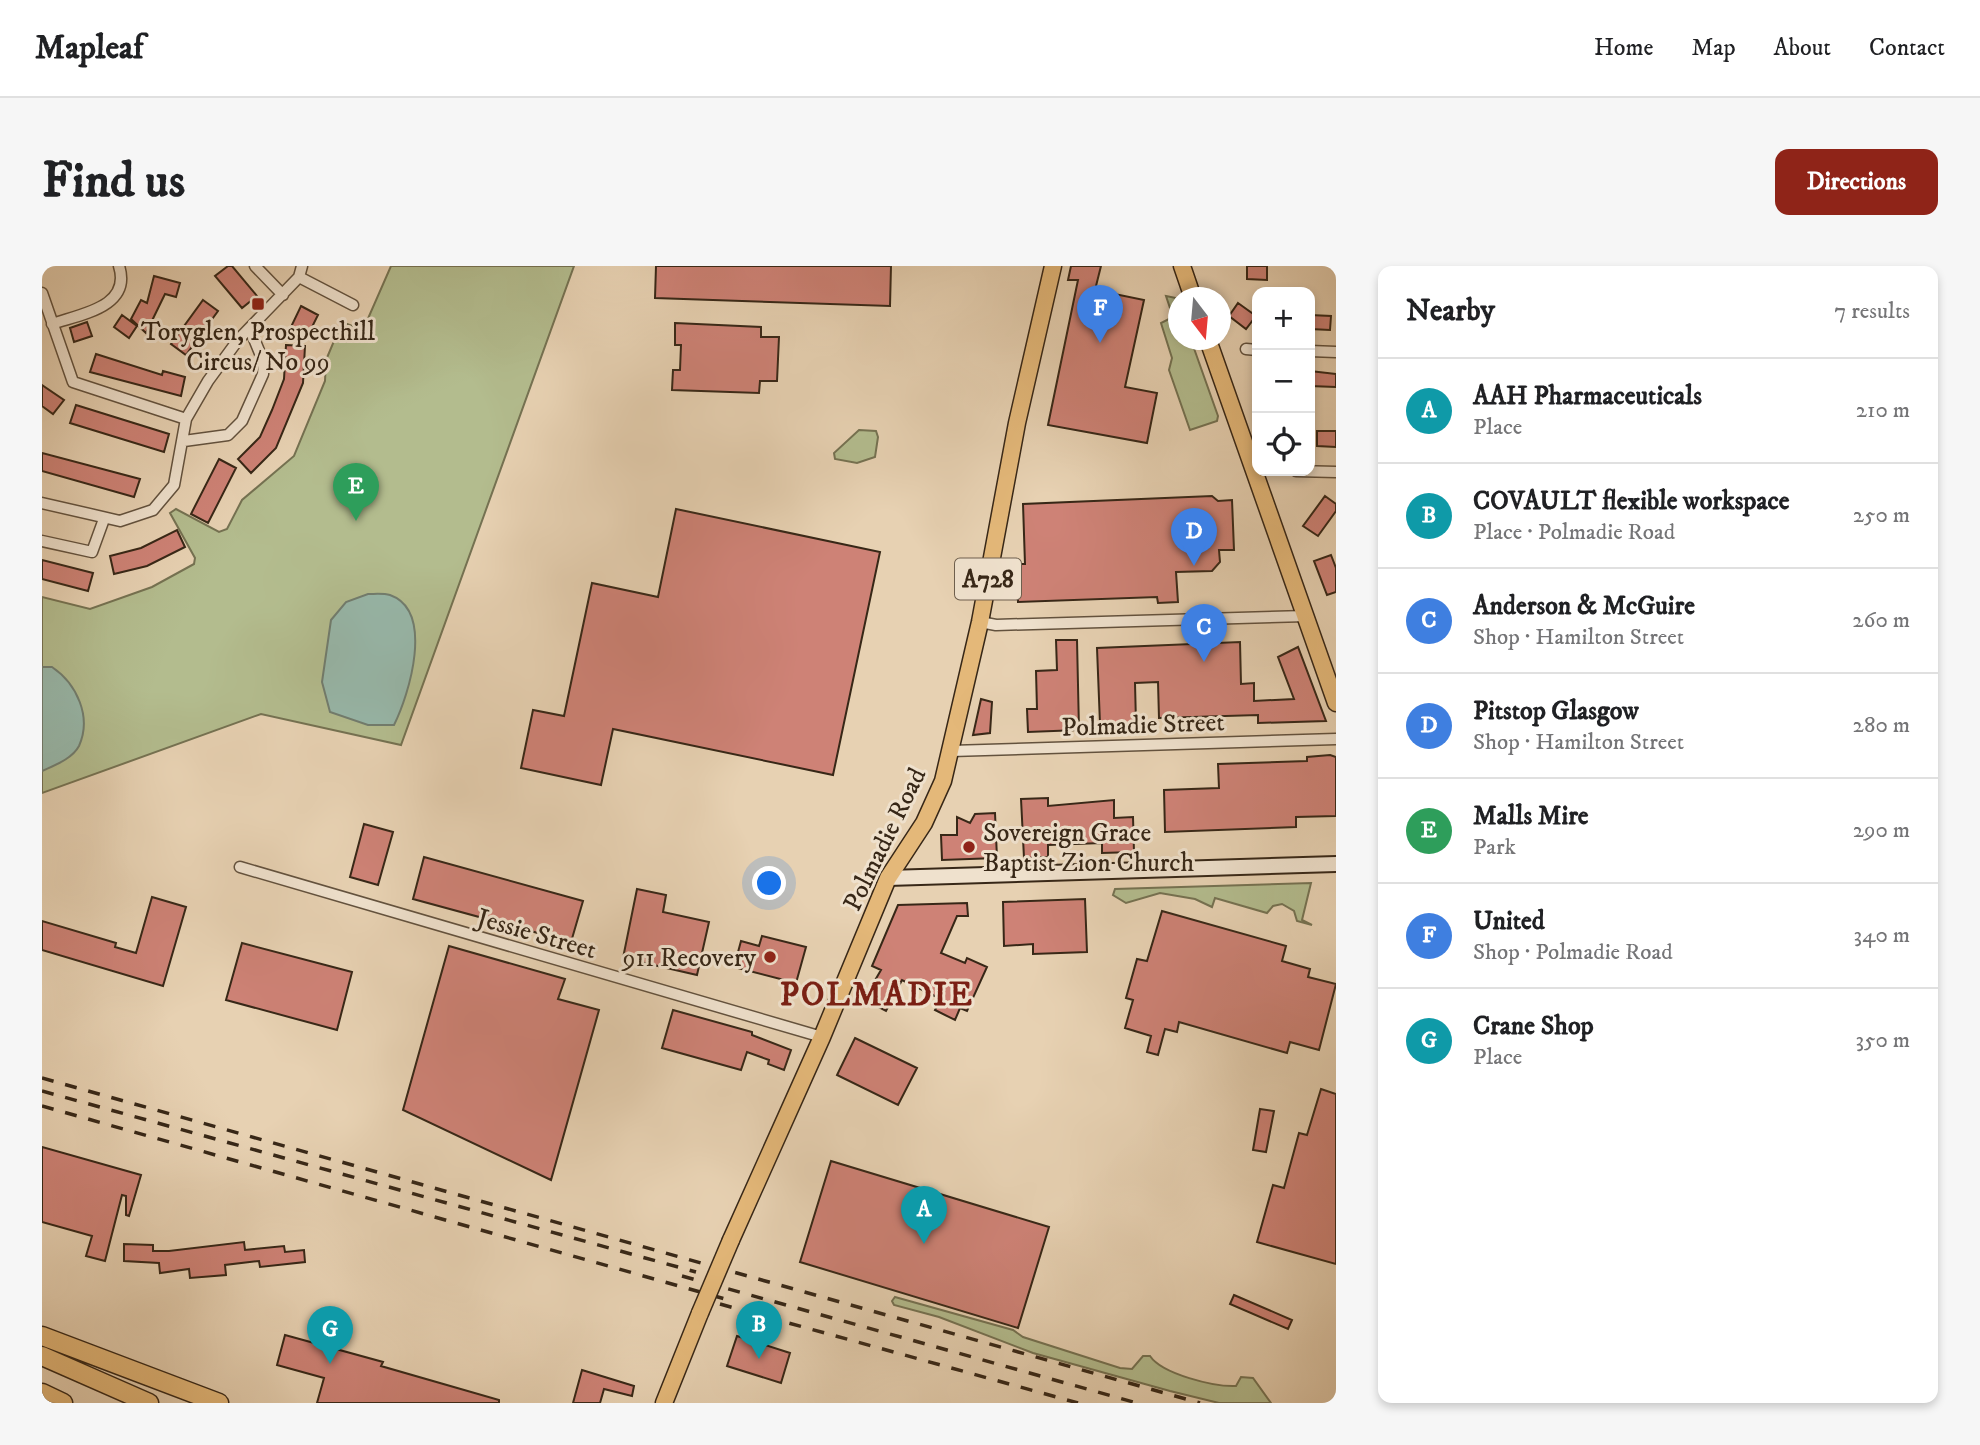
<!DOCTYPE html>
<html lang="en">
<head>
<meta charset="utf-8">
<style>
	:root { --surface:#fff; --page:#f6f6f6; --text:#202124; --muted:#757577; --line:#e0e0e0; --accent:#8f2418 }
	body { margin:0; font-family:"IM FELL DW Pica",serif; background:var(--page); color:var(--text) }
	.controls { position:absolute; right:21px; top:21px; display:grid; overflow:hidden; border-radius:14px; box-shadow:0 4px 10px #0003 }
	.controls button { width:63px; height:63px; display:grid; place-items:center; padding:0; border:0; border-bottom:2px solid var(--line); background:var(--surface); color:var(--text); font:35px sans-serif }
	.compass { position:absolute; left:1126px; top:21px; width:63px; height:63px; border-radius:50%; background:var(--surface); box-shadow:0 4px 10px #0003; rotate:164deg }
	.you { position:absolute; left:728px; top:618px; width:24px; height:24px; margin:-18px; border:5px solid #fff; border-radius:50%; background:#1a73e8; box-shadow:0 0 0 10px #1a73e833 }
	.badge { display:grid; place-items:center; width:46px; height:46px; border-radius:50%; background:var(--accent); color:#fff; font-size:23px; font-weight:700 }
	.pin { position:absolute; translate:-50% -58px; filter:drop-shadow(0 2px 4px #0008) }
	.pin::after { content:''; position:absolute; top:37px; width:24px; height:21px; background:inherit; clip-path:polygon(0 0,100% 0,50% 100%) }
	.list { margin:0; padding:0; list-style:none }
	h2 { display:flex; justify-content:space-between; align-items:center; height:91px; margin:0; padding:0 28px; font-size:30px }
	h2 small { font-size:23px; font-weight:400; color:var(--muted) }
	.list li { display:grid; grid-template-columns:46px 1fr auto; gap:21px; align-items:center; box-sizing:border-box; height:105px; padding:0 28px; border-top:2px solid var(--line) }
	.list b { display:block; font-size:26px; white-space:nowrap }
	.list p { margin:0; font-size:23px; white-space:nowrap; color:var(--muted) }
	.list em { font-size:23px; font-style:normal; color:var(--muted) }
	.icon { flex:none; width:38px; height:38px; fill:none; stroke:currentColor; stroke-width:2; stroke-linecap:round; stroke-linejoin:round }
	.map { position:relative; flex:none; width:1294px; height:1137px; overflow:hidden; border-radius:14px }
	header { display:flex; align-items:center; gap:42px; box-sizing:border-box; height:98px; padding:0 35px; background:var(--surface); border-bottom:2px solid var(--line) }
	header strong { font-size:33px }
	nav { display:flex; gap:38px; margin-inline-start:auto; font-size:24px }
	.intro { display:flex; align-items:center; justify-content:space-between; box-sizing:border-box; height:168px; padding:0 42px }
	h1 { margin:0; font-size:49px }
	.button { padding:18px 32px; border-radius:14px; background:var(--accent); color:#fff; font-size:24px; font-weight:700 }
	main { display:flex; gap:42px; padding:0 42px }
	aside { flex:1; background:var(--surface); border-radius:14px; box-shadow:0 4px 10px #0003 }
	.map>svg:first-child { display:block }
</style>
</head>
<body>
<header>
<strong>Mapleaf</strong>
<nav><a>Home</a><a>Map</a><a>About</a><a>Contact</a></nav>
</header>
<div class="intro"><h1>Find us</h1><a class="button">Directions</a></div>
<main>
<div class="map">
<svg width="1294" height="1137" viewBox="0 0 1294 1137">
	<rect width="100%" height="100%" fill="#e7d1b2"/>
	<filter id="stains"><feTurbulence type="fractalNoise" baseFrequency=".00286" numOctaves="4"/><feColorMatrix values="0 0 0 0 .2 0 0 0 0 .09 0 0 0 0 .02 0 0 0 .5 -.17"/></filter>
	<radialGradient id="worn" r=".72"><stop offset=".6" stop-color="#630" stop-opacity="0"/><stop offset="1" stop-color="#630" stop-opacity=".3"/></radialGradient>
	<path fill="#b3bc8e" stroke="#757252" stroke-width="2" d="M 349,0 L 532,0 L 359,479 L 219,448 L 0,527 L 0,331 L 48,343 L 110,321 L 152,298 L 153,292 L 128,247 L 134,243 L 177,266 L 185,263 L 200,234 L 252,190 L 283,115 L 284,94 L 300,56 L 321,64 Z
		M 1124,30 L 1134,32 L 1136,74 L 1149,74 L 1176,150 L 1175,155 L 1148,164 L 1127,104 L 1130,92 L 1119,57 L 1131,51 Z
		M 817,164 L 834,165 L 836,171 L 833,191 L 815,197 L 793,193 L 792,187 Z
		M 1269,617 L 1260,654 L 1270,659 L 1255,655 L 1252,645 L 1240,638 L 1231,640 L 1225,647 L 1173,632 L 1170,641 L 1153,633 L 1118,627 L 1084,637 L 1071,629 L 1073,623 Z
		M 853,1031 L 971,1064 L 981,1071 L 1078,1102 L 1090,1103 L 1101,1090 L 1108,1090 C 1120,1108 1172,1121 1194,1120 L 1199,1111 L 1211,1112 L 1229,1137 L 1177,1137 L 1128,1125 L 991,1087 L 897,1051 L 852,1039 L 850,1035 Z"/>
	<path fill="#97b7a9" stroke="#717d6f" stroke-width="2" d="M 326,328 C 333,328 341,327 348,329 C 393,345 367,429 352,459 L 326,459 L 288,446 L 280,416 L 289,354 L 304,336 Z
		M 0,401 L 10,401 C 35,418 50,451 37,480 C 30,493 13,499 0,505 Z"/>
	<path fill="#ce8276" stroke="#372717" stroke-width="2" d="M 186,0 L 190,0 L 215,30 L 200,42 L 173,10 Z
		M 614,0 L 849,0 L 848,40 L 613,32 Z
		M 1029,0 L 1059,0 L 1053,24 L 1102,34 L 1083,121 L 1115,127 L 1105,177 L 1006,159 L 1036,14 L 1026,14 Z
		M 1205,0 L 1225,0 L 1225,14 L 1205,13 Z
		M 112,10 L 138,17 L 134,31 L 123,28 L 104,67 L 89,53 L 99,34 L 105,37 Z
		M 161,34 L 176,45 L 144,89 L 129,78 Z
		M 1196,37 L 1214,50 L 1204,63 L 1187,50 Z
		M 259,40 L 276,49 L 265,71 L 248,63 Z
		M 80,49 L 95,60 L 87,72 L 72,61 Z
		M 1268,49 L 1289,50 L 1288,64 L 1268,63 Z
		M 45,56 L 50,70 L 32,76 L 28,62 Z
		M 633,57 L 719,61 L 719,71 L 737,71 L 735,115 L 718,115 L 717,127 L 630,124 L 631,104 L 638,104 L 639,79 L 633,79 Z
		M 244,79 L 263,80 L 261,117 L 234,182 L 209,207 L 196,193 L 218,171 L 230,144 L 242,113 Z
		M 54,88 L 120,109 L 121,105 L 143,111 L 139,130 L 48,106 Z
		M 1268,105 L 1294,108 L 1294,121 L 1268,120 Z
		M 0,119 L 22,134 L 11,148 L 0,140 Z
		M 34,139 L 127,168 L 122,186 L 28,157 Z
		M 1275,165 L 1294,165 L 1294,181 L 1275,180 Z
		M 0,187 L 98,213 L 92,231 L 0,205 Z
		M 177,193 L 194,202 L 166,257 L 149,248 Z
		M 1170,230 L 1176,235 L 1190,234 L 1192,284 L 1177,284 L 1178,296 L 1170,305 L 1134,306 L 1136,336 L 1116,337 L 1115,331 L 976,336 L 975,298 L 983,298 L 981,238 Z
		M 1283,230 L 1294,238 L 1294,245 L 1276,270 L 1261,260 Z
		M 634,243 L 838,286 L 791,509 L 571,463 L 559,519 L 479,502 L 491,444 L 522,450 L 550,317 L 616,331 Z
		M 135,264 L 143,281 L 105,300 L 72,308 L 68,290 L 99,282 Z
		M 1289,289 L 1294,302 L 1294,326 L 1285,329 L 1272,295 Z
		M 0,294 L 51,307 L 46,325 L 0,313 Z
		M 1014,374 L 1035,374 L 1037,464 L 986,466 L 985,443 L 995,443 L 994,405 L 1015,404 Z
		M 1198,376 L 1199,418 L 1212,417 L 1212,435 L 1252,433 L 1236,391 L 1256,381 L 1284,455 L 1216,457 L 1216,449 L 1117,452 L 1116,416 L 1093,417 L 1094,457 L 1058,458 L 1055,382 Z
		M 939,433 L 950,436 L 948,467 L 931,469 Z
		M 1288,489 L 1294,491 L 1294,550 L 1254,551 L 1254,561 L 1123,566 L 1122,524 L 1177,522 L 1176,498 L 1265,495 L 1265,491 Z
		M 1006,532 L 1006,540 L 1072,534 L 1072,552 L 1091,551 L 1092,586 L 1060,587 L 1060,577 L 1006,579 L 1006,591 L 982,592 L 979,533 Z
		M 953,547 L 955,592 L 900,594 L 899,569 L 915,569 L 915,551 L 928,557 L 933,548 Z
		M 322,558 L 351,566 L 336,619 L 308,611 Z
		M 382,591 L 541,635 L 529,676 L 371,633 Z
		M 595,623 L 624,629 L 621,646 L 667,656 L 655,709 L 581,692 Z
		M 110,631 L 144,641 L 121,720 L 0,684 L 0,655 L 74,677 L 73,681 L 94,687 Z
		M 1043,633 L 1045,686 L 991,688 L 991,678 L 962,680 L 961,636 Z
		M 925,637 L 926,650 L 915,650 L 899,687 L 923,697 L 925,692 L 945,701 L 925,745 L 918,742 L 913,754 L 893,744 L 899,733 L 860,714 L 844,745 L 827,736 L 833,726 L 828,723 L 839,704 L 830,700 L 856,639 Z
		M 1120,645 L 1244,680 L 1240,695 L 1268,703 L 1266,711 L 1294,718 L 1277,784 L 1248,776 L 1245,787 L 1137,756 L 1135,766 L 1123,763 L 1116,789 L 1105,786 L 1109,770 L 1083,762 L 1091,734 L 1084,732 L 1095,693 L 1105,695 Z
		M 720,670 L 764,681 L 754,717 L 692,701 L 699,675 L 717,680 Z
		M 200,677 L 310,706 L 295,764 L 184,734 Z
		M 407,680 L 523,713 L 516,733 L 557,744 L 509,914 L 361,844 Z
		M 631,744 L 710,766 L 710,769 L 749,784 L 742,804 L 726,798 L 727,794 L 705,786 L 699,804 L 620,782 Z
		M 813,772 L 875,802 L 856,839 L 795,809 Z
		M 1279,823 L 1294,828 L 1294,998 L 1215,976 L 1231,919 L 1242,922 L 1257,867 L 1265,869 Z
		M 1218,843 L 1232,845 L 1224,886 L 1211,884 Z
		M 0,881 L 99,909 L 87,950 L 84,949 L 84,930 L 80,929 L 63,995 L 44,990 L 50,970 L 0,956 Z
		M 789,895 L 1007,961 L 976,1062 L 758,996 Z
		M 202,976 L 203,984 L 242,980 L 243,986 L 262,984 L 263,996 L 218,1001 L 217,995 L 183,999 L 184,1009 L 148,1012 L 147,1003 L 118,1007 L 117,997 L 82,995 L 82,978 L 111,979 L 111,985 L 127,985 Z
		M 1192,1029 L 1250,1054 L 1246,1063 L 1188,1038 Z
		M 243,1069 L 341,1096 L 339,1100 L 457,1134 L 457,1137 L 275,1137 L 282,1112 L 235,1099 Z
		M 695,1070 L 748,1087 L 739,1117 L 685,1100 Z
		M 540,1104 L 592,1120 L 590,1130 L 562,1123 L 558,1137 L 531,1137 Z"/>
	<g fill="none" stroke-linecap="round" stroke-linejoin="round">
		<g stroke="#63523e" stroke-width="13">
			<path id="street" d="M 213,0 L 241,29
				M 257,11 L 311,39
				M 0,27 L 31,116 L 144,153
				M 10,58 C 39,48 90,41 77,0
				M 1204,83 L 1215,84
				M 1268,85 L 1294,86
				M 142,175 L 186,169 L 200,155 L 221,108 L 222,97 L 208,63
				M 1254,205 L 1294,206
				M 0,237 L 78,255 L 111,244 L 132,219 L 144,153 L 166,115 L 196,74 L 257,11 L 260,0
				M 0,275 L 50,286 L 62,253
				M 938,356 L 954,359 L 1264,350
				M 909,485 L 1294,473
				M 198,601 L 780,771"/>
		</g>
		<g stroke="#372717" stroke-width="18">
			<path id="secondary" d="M 846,612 L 1294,598"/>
		</g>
		<g stroke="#372717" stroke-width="19">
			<path id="primary" d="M 1140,0 L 1151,32
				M 1166,74 L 1294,437
				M 689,974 L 780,771 L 846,612 L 882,557 L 901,515 L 938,356 L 975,157 L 1011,0
				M 622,1137 L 658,1047"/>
		</g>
		<g stroke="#372717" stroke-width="21">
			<path id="highway" d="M 0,1070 L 177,1137
				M 0,1090 L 107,1137
				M 0,1127 L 21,1137"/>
		</g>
		<use href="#street" stroke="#efe1cd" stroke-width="10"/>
		<use href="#secondary" stroke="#efe1cd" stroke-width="14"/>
		<use href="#primary" stroke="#e4b879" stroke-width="16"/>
		<use href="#highway" stroke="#e4b879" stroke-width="18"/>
		<path stroke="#372717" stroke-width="3.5" stroke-dasharray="12 12" stroke-linecap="butt" d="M 0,812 L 1158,1137
			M 0,825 L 654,1006
			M 0,840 L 690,1035
			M 640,1010 L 1095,1137
			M 678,1038 L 1036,1137"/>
		<g stroke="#372717" stroke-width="19" stroke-linecap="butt">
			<path id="primary-bridge" d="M 658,1047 L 689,974"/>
		</g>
		<use href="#primary-bridge" stroke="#e4b879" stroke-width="16"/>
	</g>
	<g fill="#8f2418" stroke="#efe1cd" stroke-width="2.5">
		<rect x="209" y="31" width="14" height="14" rx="3.5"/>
		<circle cx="927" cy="581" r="7"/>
		<circle cx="728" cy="691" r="7"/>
	</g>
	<g text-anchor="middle" stroke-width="6" stroke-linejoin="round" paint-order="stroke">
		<rect fill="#efe1cd" stroke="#6e5f4e" stroke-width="2" x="913" y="292.5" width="66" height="41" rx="5"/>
		<g font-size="24" font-weight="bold" fill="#372717">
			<text x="946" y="321">A728</text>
		</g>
		<g font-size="26" fill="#372717" stroke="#efe1cd">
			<text x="216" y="74">Toryglen, Prospecthill<tspan x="216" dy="30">Circus/ No 99</tspan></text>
			<text x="941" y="575" text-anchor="start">Sovereign Grace<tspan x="941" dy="30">Baptist Zion Church</tspan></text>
			<text x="714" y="700" text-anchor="end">911 Recovery</text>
		</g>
		<g font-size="26" fill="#372717" stroke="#efe1cd">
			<text transform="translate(1101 458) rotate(-2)" y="9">Polmadie Street</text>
			<text transform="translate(842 573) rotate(-64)" y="9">Polmadie Road</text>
			<text transform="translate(495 667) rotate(16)" y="9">Jessie Street</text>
		</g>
		<g font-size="33" font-weight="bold" letter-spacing="2" fill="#7a1f14" stroke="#efe1cd">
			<text x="835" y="739">POLMADIE</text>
		</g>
	</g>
	<rect width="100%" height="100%" filter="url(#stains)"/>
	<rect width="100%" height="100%" fill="url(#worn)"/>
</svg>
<div class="controls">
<button>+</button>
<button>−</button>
<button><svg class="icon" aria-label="locate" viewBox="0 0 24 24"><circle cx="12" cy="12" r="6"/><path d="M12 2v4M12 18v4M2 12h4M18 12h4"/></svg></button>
</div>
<svg class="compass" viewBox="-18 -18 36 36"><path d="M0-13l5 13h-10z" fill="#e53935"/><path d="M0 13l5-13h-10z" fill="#757577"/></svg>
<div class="you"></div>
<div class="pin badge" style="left:882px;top:978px;background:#0f9aa8">A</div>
<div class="pin badge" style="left:717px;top:1093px;background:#0f9aa8">B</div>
<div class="pin badge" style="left:1162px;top:396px;background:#3f7fe0">C</div>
<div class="pin badge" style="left:1152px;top:300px;background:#3f7fe0">D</div>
<div class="pin badge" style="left:314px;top:255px;background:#2e9e5b">E</div>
<div class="pin badge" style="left:1058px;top:77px;background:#3f7fe0">F</div>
<div class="pin badge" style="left:288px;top:1098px;background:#0f9aa8">G</div>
</div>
<aside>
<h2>Nearby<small>7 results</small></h2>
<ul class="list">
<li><span class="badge" style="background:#0f9aa8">A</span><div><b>AAH Pharmaceuticals</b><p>Place</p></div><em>210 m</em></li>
<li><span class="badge" style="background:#0f9aa8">B</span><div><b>COVAULT flexible workspace</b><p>Place · Polmadie Road</p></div><em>250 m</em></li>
<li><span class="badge" style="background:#3f7fe0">C</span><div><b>Anderson &amp; McGuire</b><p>Shop · Hamilton Street</p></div><em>260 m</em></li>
<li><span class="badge" style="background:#3f7fe0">D</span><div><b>Pitstop Glasgow</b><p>Shop · Hamilton Street</p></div><em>280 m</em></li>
<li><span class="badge" style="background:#2e9e5b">E</span><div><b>Malls Mire</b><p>Park</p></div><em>290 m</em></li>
<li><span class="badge" style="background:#3f7fe0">F</span><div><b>United</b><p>Shop · Polmadie Road</p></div><em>340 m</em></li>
<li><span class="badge" style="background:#0f9aa8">G</span><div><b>Crane Shop</b><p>Place</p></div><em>350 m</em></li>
</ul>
</aside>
</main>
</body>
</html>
